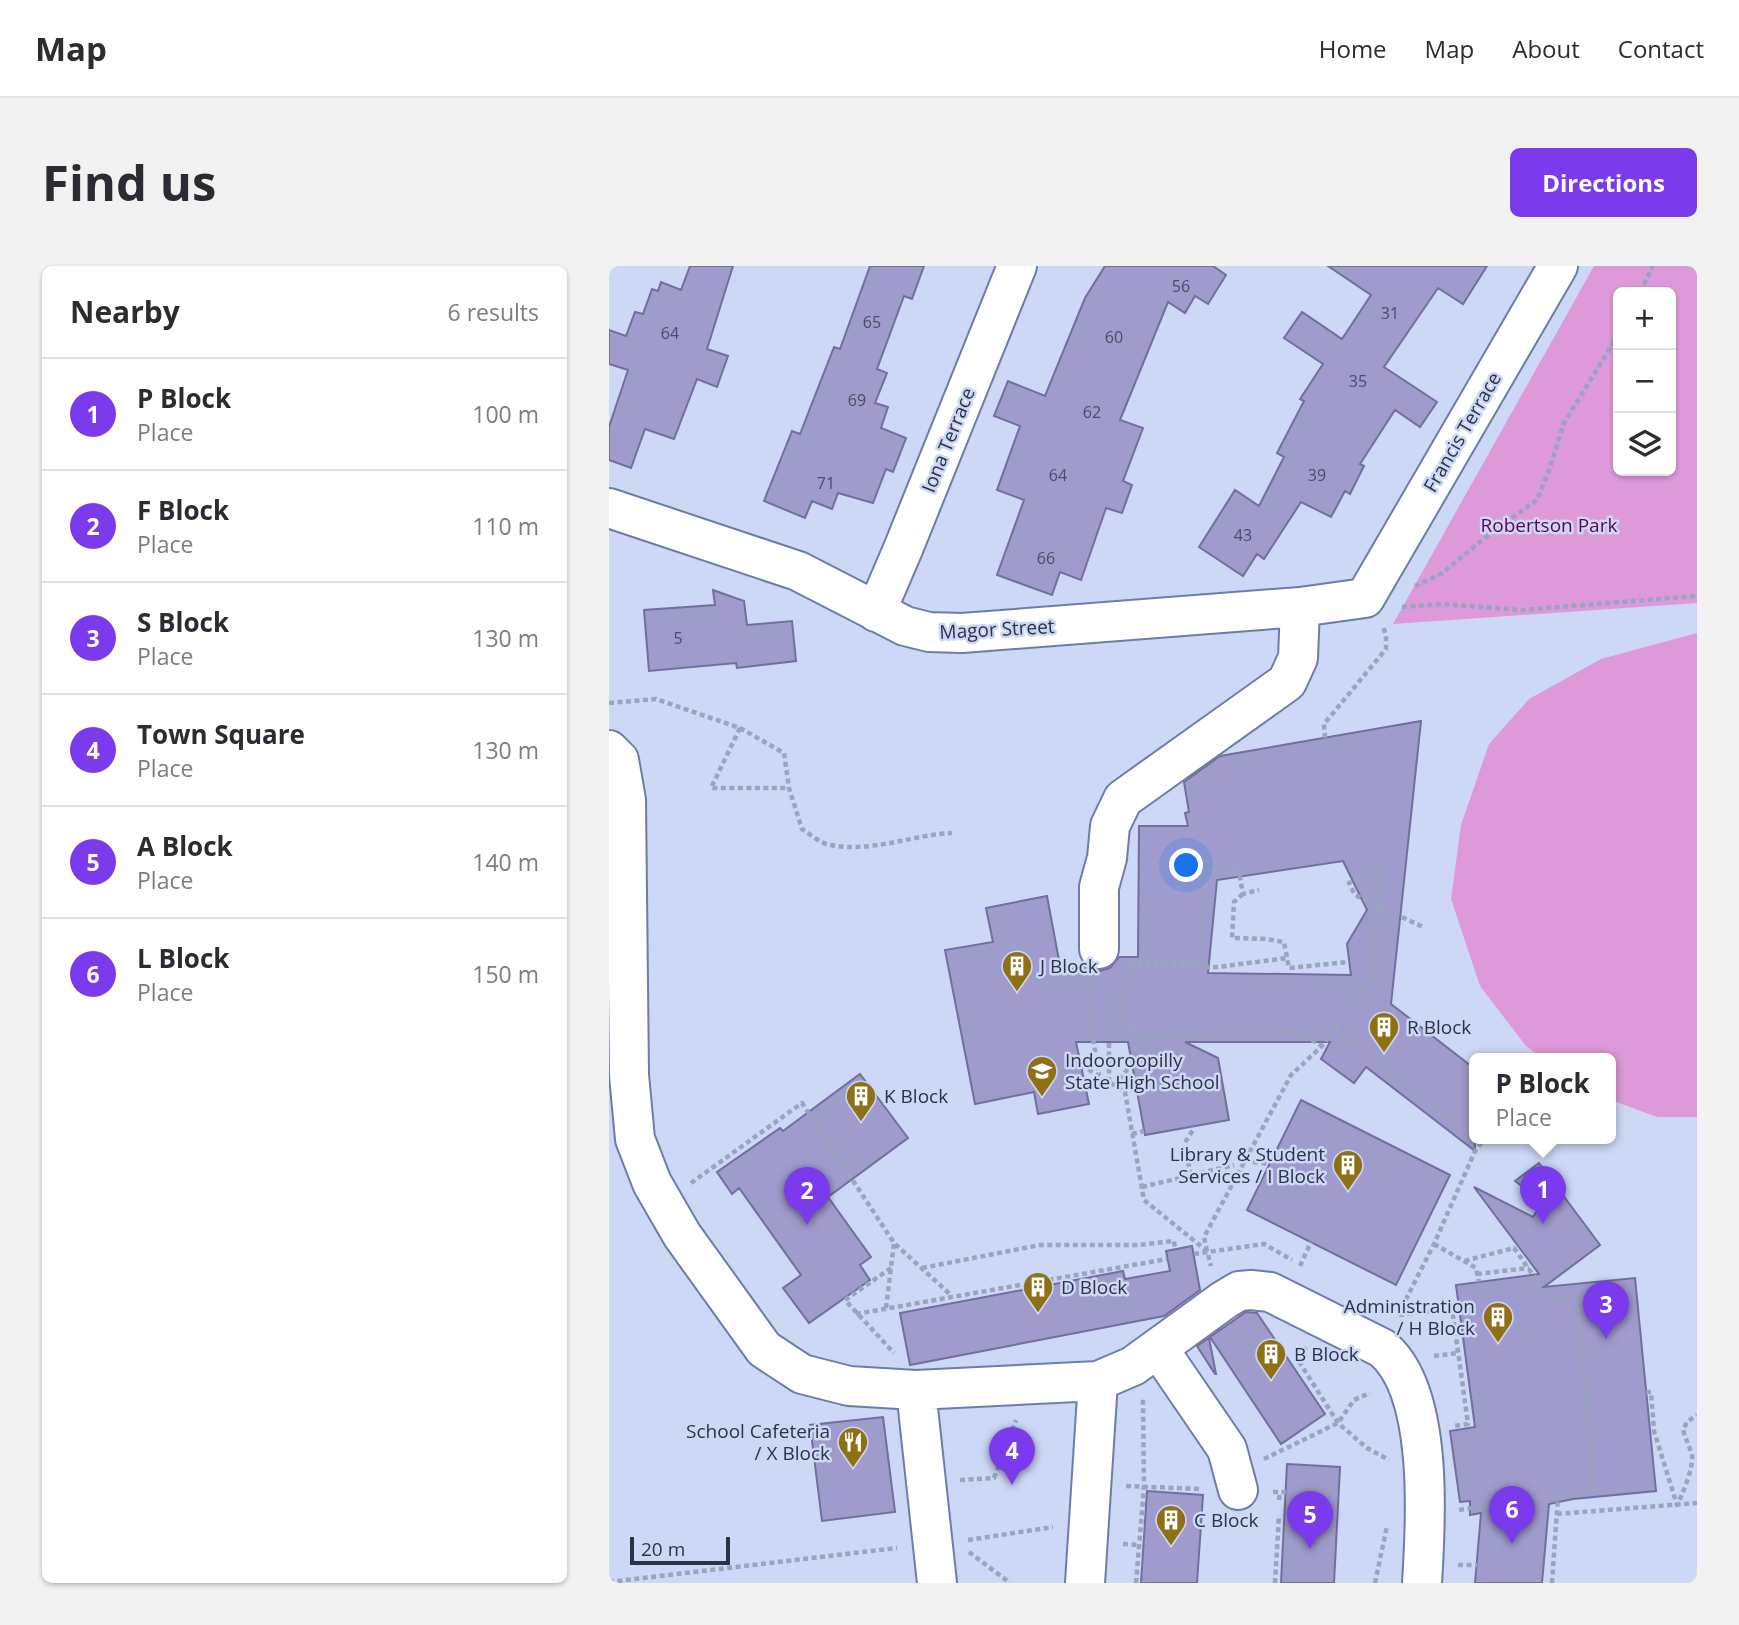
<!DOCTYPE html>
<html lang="en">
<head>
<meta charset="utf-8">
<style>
	:root { --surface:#fff; --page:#f2f2f3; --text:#2b2b33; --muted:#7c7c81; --line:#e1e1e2; --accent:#7c3aed }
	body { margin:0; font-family:"Open Sans",sans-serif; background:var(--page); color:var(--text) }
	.controls { position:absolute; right:21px; top:21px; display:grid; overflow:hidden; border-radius:10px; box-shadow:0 2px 5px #0004 }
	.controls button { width:63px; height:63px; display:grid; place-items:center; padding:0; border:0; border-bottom:2px solid var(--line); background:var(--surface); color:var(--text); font:35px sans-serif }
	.scale { position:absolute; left:21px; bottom:18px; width:100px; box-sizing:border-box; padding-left:7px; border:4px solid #2c3346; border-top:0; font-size:19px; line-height:24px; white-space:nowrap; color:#2c3346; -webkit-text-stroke:5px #ccd8f6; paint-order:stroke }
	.you { position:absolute; left:578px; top:600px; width:24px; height:24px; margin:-18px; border:5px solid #fff; border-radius:50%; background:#1a73e8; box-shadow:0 0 0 10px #1a73e833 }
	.badge { display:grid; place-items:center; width:46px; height:46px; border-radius:50%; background:var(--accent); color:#fff; font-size:23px; font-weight:700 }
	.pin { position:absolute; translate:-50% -58px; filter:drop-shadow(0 2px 4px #0008) }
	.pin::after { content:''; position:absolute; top:37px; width:24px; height:21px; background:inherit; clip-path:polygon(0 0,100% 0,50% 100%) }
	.popup { position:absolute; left:860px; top:787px; width:147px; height:91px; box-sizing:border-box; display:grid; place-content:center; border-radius:10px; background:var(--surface); filter:drop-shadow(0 2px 5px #0005); font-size:23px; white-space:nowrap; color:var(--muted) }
	.popup b { font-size:26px; color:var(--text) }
	.popup::after { content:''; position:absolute; left:50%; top:100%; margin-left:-14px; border:14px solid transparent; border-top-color:var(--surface) }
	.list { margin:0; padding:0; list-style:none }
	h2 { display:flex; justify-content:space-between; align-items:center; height:91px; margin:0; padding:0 28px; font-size:30px }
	h2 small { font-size:23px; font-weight:400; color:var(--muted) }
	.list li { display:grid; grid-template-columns:46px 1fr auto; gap:21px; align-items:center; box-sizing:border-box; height:112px; padding:0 28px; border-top:2px solid var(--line) }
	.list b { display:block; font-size:26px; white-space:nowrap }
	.list p { margin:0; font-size:23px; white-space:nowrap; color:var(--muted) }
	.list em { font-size:23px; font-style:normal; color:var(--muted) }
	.icon { flex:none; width:38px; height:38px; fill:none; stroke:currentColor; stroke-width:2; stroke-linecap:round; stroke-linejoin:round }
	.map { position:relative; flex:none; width:1088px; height:1317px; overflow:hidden; border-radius:10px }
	header { display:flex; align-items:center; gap:42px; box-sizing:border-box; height:98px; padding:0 35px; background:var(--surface); border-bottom:2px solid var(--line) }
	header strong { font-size:33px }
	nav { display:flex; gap:38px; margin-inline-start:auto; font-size:24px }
	.intro { display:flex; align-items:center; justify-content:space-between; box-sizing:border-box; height:168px; padding:0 42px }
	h1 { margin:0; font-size:49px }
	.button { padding:18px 32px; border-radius:10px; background:var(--accent); color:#fff; font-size:24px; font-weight:700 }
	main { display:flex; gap:42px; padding:0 42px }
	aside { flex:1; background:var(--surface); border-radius:10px; box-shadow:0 2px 5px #0004 }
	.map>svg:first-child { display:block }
</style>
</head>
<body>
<header>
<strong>Map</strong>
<nav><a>Home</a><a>Map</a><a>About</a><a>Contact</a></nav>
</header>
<div class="intro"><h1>Find us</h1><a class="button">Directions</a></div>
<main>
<aside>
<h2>Nearby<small>6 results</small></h2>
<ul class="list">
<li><span class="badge">1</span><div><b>P Block</b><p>Place</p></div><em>100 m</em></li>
<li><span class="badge">2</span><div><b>F Block</b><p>Place</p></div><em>110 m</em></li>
<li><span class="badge">3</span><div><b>S Block</b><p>Place</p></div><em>130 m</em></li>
<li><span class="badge">4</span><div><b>Town Square</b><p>Place</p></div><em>130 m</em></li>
<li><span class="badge">5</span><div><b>A Block</b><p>Place</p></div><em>140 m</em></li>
<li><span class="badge">6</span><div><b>L Block</b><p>Place</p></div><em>150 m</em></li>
</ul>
</aside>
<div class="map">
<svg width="1088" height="1317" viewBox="0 0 1088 1317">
	<rect width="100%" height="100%" fill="#ccd8f6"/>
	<path fill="#de99db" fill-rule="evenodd" d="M 985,0 L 1088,0 L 1088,337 L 784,358 ZM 1062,26 L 1062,205 L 1009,205 L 1009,26 Z
		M 1088,367 L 1088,851 L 1048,851 L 1002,834 L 1002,792 L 933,792 L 917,780 L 871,720 L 842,633 L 852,559 L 880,478 L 920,433 L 992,393 Z"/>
	<path fill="#9f9bcd" stroke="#726e9d" stroke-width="2" fill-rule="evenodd" d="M 81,0 L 124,0 L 98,83 L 119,90 L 108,121 L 88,113 L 65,173 L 36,163 L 22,202 L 0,194 L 0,161 L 19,104 L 0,98 L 0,64 L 17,70 L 26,46 L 34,48 L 43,23 L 49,25 L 52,16 L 72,24 Z
		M 261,0 L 315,0 L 303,33 L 295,30 L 268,103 L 278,107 L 266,137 L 279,141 L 272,162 L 297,172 L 284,206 L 277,203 L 264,237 L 229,227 L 223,243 L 203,235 L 196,252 L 155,235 L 183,165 L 191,168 L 225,81 L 231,83 Z
		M 496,0 L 604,0 L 617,9 L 599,38 L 586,30 L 576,47 L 559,36 L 511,154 L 534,162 L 514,215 L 523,219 L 513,247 L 497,242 L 472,314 L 451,306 L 443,329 L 388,309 L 415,234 L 388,224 L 411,160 L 385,150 L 399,115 L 436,130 L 476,32 Z
		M 719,0 L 878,0 L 854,38 L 829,22 L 775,101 L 828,136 L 811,161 L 786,144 L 751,198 L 755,200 L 741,228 L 736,225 L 722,251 L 692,236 L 655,293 L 648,288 L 634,310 L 590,281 L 626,224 L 650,240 L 675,191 L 668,187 L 695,135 L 691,133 L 714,98 L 675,72 L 693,46 L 733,73 L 762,29 Z
		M 104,324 L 135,335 L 138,359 L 183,355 L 187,395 L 128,402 L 127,397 L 40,405 L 35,344 L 106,339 Z
		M 812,455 L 782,738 L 866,803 L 866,885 L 757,801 L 745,817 L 712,793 L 721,776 L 576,776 L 609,792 L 620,854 L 536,869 L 519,776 L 467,776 L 480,838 L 429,848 L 425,826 L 366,838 L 336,684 L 384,676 L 377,642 L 438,630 L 452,705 L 477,700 L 491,705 L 501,702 L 510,691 L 529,691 L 530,560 L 579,560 L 576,547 L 580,546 L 575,516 L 611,490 ZM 734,595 L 758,644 L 738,678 L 742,709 L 599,707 L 608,614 Z
		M 251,808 L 299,872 L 219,931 L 262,991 L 251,999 L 261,1014 L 200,1057 L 174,1022 L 192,1009 L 130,922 L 123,928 L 108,906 L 171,862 L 174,865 Z
		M 692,834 L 841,909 L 787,1019 L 638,944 Z
		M 930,897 L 991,979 L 935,1021 L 1026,1012 L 1047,1225 L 964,1233 L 940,1238 L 933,1317 L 866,1317 L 872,1247 L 861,1249 L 861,1235 L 851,1236 L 841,1165 L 866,1161 L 847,1019 L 930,1008 L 865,921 L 924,951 L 934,936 L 906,915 Z
		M 583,980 L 591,1024 L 555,1050 L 301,1099 L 291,1047 L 514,1005 L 516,1013 L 561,1005 L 557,985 Z
		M 637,1046 L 648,1047 L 716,1148 L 672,1178 L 601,1071 Z
		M 600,1072 L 607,1108 L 606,1108 L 588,1080 Z
		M 274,1151 L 286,1246 L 213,1255 L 201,1159 Z
		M 678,1198 L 731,1201 L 725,1317 L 672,1317 Z
		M 538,1225 L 594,1229 L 588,1317 L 532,1317 Z"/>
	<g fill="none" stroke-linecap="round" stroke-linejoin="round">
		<g stroke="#6c7daa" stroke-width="42">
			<path id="minor" d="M 0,242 L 189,305 L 296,360 L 320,366 L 353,367 L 691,341 L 756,332 L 949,0
				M 267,346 L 294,283 L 408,0
				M 0,484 L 10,494 L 17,534 L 20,809 L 26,873 L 43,917 L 73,969 L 155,1083 L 193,1108 L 240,1120 L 307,1124 L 489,1115 L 524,1100 L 615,1034 L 630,1025 L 642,1024 L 661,1026 L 773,1082 C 825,1124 817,1255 813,1317
				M 490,683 L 490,621 L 498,592 L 501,560 L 514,533 L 678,416 L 689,392 L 691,341
				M 549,1082 L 618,1183 L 629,1224
				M 307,1124 L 328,1317
				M 476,1317 L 489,1115"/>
		</g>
		<path stroke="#99a4be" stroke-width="4.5" stroke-dasharray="5 3.5" stroke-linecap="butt" d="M 1031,26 L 1044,0
			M 806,320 L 832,308 L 883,266 L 928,234 L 940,204 L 955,157 L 1009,69
			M 793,341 L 833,338 L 912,344 L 1088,330
			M 0,437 L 47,433 L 131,462 L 175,487 L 180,522 L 193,563 C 201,568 212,578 222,579 C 263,587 302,569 343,567
			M 131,462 L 102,522 L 179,522
			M 716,472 L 715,458 L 777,383 L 777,370 L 774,360
			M 773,601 L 740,617 L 746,629 L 814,661
			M 634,628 L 625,636 L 623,672 L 657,673 L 675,676 L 680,702 L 738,696
			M 520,697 L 591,697 L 597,605 L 629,601 L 634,628 L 650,624
			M 519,701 L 609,701 L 678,692
			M 480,715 L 482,724 L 478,736 L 490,809
			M 726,763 L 855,864 L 866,850
			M 526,771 L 691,767 L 713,780
			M 472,799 L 516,826 L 535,934 L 598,985 L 602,1000
			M 500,816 L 500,716
			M 505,820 L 526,794 L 526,762 L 512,762 L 512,712
			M 523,868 L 535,865
			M 644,896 L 660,898
			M 582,909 L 575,878 L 584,864 L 583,861
			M 82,917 L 193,837 L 285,977 L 343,1030
			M 533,921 L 625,899
			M 825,978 L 867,1002 L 870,1016
			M 598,985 L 595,971 L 682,809 L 713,780 L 761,713 L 774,601
			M 585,988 L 655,978 L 683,994
			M 691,1000 L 702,976
			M 282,1002 L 236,1034 L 285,1087
			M 313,1002 L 431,979 L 529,979 L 565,975 L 566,984
			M 868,1008 L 920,1002
			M 277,1042 L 285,977
			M 247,1048 L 558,993
			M 789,1049 L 825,978 L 866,885 L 876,872
			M 790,1049 L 843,1042 L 859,1158 L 845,1160
			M 697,1081 L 689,1094 L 729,1157 L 758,1182 L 780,1194
			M 825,1090 L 849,1087
			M 1037,1126 L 1042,1126 L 1045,1165 L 1068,1239 C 1073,1230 1085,1200 1083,1190 C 1081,1180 1076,1173 1074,1163 L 1079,1155 L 1088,1149
			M 655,1193 L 729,1157 L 745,1134 L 761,1127
			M 351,1214 L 385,1212 L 407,1154
			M 517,1220 L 592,1223
			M 664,1226 L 677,1226
			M 670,1234 L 671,1226
			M 850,1244 L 985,1225 L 969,1031 L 941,1033 L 905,982 L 855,995
			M 948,1248 L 1088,1237
			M 359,1274 L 444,1261
			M 514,1278 L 530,1279
			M 360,1286 L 401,1317
			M 849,1299 L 868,1299
			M 0,1316 L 288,1282
			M 527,1317 L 535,1221 L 534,1133
			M 666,1317 L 670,1249
			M 766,1317 L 778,1260
			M 943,1317 L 949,1231"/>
		<use href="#minor" stroke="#fff" stroke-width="38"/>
	</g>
	<defs>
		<g id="building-pin" transform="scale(1.575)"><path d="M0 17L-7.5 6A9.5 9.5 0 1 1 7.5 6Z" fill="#8f7014" stroke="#ccd8f6"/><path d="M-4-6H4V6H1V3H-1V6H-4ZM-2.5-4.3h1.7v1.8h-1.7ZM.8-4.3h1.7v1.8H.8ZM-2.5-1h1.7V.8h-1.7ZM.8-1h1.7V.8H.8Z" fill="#fff"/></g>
		<g id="school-pin" transform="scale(1.575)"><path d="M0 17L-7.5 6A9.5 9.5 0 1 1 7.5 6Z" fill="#8f7014" stroke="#ccd8f6"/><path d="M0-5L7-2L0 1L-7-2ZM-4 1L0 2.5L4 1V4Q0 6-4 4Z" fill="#fff"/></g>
		<g id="restaurant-pin" transform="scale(1.575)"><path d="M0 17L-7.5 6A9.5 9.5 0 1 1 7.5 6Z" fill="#8f7014" stroke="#ccd8f6"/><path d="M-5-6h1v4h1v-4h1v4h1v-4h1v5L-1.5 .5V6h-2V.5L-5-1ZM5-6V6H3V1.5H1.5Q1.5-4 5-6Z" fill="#fff"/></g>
	</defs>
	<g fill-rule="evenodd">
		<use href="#building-pin" x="408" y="700"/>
		<use href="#building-pin" x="775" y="761"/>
		<use href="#school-pin" x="433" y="805"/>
		<use href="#building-pin" x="252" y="830"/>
		<use href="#building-pin" x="739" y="899"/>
		<use href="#building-pin" x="429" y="1021"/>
		<use href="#building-pin" x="889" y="1051"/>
		<use href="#building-pin" x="662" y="1088"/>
		<use href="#restaurant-pin" x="244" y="1176"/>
		<use href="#building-pin" x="562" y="1254"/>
	</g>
	<g text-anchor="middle" stroke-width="5" stroke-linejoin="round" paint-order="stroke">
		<g font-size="16" fill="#494d68">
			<text x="572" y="26">56</text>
			<text x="781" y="53">31</text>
			<text x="263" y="62">65</text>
			<text x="61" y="73">64</text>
			<text x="505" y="77">60</text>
			<text x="749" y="121">35</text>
			<text x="248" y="140">69</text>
			<text x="483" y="152">62</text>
			<text x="449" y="215">64</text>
			<text x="708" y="215">39</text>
			<text x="217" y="223">71</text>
			<text x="634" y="275">43</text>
			<text x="437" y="298">66</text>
			<text x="69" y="378">5</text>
		</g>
		<g font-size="19" fill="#2c3346" stroke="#ccd8f6">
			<text transform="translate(853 166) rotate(-60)" y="7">Francis Terrace</text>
			<text transform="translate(339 174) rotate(-68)" y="7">Iona Terrace</text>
			<text transform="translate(388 363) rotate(-3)" y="7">Magor Street</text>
		</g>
		<g font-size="19" fill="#5e005f" stroke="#ccd8f6">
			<text x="940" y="266">Robertson Park</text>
		</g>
		<g font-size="19" fill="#2c3346" stroke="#ccd8f6" text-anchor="start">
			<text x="431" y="707">J Block</text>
			<text x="798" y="768">R Block</text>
			<text x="456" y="801">Indooroopilly<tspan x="456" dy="22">State High School</tspan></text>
			<text x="275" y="837">K Block</text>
			<text x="716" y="895" text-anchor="end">Library &amp; Student<tspan x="716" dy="22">Services / I Block</tspan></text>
			<text x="452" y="1028">D Block</text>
			<text x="866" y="1047" text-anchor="end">Administration<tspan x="866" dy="22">/ H Block</tspan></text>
			<text x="685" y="1095">B Block</text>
			<text x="221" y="1172" text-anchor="end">School Cafeteria<tspan x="221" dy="22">/ X Block</tspan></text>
			<text x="585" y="1261">C Block</text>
		</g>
	</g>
</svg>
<div class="controls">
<button>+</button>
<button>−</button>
<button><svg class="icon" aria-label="layers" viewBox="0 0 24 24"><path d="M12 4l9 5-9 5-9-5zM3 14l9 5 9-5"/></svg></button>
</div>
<div class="scale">20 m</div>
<div class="you"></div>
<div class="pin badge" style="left:934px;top:958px">1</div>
<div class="popup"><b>P Block</b>Place</div>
<div class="pin badge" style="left:198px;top:959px">2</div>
<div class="pin badge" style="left:997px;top:1073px">3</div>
<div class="pin badge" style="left:403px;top:1219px">4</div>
<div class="pin badge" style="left:701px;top:1283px">5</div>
<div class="pin badge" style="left:903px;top:1278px">6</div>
</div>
</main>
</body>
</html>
